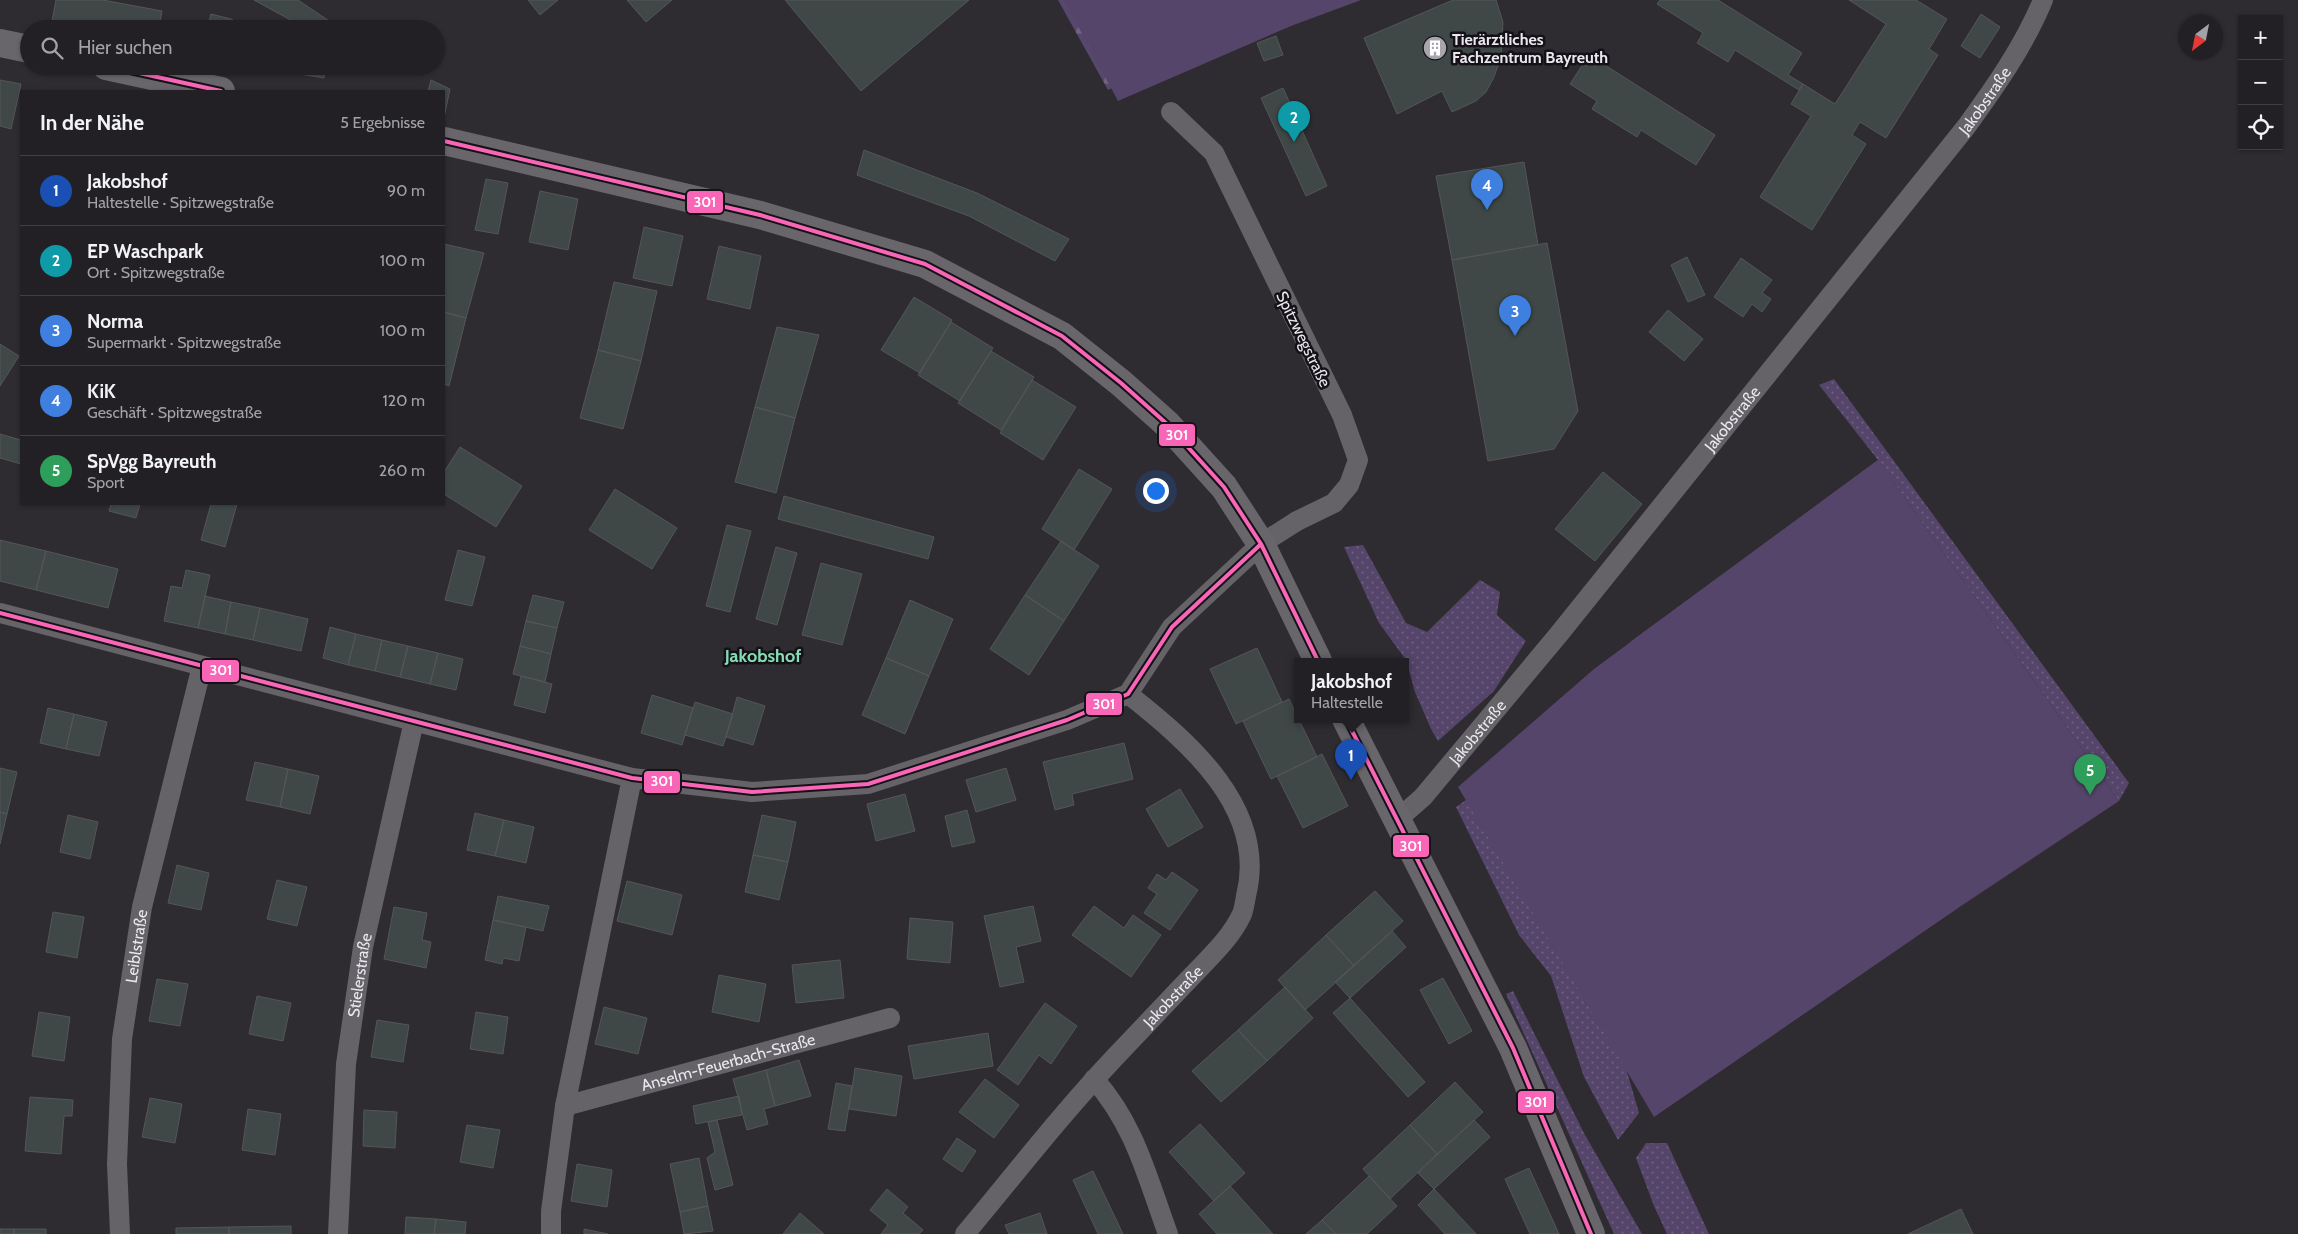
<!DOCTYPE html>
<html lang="de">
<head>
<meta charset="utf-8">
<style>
	:root { --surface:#222025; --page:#2e2d32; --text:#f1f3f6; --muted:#a2a3a7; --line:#3f3e42; --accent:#0b8043 }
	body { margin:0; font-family:Cabin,sans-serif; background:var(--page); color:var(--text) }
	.controls { position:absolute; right:15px; top:15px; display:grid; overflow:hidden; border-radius:0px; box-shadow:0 1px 4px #0004 }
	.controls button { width:45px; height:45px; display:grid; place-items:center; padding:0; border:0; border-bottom:1px solid var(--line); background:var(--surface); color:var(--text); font:25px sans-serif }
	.compass { position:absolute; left:2178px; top:15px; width:45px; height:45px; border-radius:50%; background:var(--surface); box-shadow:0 1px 4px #0004; rotate:212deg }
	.you { position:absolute; left:1155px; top:490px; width:18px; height:18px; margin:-12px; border:4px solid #fff; border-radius:50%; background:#1a73e8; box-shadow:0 0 0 8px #1a73e833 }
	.badge { display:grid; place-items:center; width:32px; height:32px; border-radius:50%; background:var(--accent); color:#fff; font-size:16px; font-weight:700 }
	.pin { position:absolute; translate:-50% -41px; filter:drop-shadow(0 1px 2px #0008) }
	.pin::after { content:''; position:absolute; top:26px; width:18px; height:15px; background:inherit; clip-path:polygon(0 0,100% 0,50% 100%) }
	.popup { position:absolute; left:1294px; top:658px; width:115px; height:65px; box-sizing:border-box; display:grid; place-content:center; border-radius:0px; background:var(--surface); filter:drop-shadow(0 1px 4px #0005); font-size:16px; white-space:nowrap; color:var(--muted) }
	.popup b { font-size:19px; color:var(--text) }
	.popup::after { content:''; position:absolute; left:50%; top:100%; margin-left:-10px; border:10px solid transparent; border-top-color:var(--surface) }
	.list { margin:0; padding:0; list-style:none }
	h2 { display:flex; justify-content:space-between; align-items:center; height:65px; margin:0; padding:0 20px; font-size:21px }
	h2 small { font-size:16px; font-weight:400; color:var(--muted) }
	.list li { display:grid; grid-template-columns:32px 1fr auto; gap:15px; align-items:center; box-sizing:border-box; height:70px; padding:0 20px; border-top:1px solid var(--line) }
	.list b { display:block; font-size:19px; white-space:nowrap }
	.list p { margin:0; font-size:16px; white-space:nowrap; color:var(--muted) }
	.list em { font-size:16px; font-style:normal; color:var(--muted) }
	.icon { flex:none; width:28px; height:28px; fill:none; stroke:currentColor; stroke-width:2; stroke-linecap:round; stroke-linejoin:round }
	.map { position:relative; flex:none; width:2298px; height:1234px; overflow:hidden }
	.search { position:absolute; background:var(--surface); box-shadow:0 1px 4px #0004; left:20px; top:20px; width:425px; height:55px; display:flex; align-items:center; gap:12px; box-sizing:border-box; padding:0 18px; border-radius:28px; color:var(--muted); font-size:19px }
	.panel { position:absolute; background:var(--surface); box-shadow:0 1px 4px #0004; left:20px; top:90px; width:425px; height:415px; border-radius:0px }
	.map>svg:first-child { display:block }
</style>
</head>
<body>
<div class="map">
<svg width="2298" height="1234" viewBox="0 0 2298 1234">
	<defs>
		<pattern id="green-dots" width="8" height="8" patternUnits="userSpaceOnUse" patternTransform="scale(1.25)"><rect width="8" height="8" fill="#56456a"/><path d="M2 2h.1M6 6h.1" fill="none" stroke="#6e6080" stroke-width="1.8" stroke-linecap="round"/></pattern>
		<pattern id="forest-firs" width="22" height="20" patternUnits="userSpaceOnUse" patternTransform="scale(1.25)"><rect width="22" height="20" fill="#58476c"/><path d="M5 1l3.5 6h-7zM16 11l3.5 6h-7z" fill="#706281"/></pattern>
	</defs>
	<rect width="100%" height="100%" fill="#2e2b31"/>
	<path fill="url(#green-dots)" d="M 1834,379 L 2129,783 L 2119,801 L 1892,480 L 1626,645 L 1878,460 L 1819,385 Z
		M 1363,545 L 1406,623 L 1427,632 L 1480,580 L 1500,592 L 1497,615 L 1526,641 L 1494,691 L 1438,741 L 1431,729 L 1415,692 L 1406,660 L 1379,623 L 1344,547 Z
		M 1470,797 L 1614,1027 L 1639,1113 L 1618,1140 L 1584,1077 L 1551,976 L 1519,935 L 1456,807 Z
		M 1513,991 L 1585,1135 L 1642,1234 L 1614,1234 L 1506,994 Z
		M 1646,1143 L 1667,1143 L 1709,1234 L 1667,1234 L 1654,1206 L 1636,1158 Z"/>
	<path fill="url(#forest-firs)" d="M 1058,0 L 1080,0 L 1125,81 L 1108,90 Z"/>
	<path fill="#56456a" d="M 1064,0 L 1361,0 L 1291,26 L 1118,101 Z
		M 1878,460 L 2119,801 L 1961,906 L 1654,1117 L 1458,787 L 1594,669 Z"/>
	<path fill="#3f4847" stroke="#545658" d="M 56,0 L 103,0 L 162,11 L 159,29 L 66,29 L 51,26 Z
		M 254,0 L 298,0 L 335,25 L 332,29 L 307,29 Z
		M 528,0 L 558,0 L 540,15 Z
		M 627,0 L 672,0 L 646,22 Z
		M 785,0 L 969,0 L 861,91 Z
		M 1453,0 L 1496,0 L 1503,22 L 1501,57 L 1494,77 L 1486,92 L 1476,101 L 1452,112 L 1442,91 L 1397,114 L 1364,38 Z
		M 1660,0 L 1718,0 L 1802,53 L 1788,75 L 1803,84 L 1799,90 L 1735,50 L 1728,62 L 1697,43 L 1703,33 L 1657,4 Z
		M 1849,0 L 1916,0 L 1947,19 L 1929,49 L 1938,55 L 1886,138 L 1860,122 L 1852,135 L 1866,144 L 1812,230 L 1760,197 L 1811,116 L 1791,104 L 1803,84 L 1835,104 L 1886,24 Z
		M 211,14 L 231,19 L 249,29 L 207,29 Z
		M 1981,14 L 2000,27 L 1980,58 L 1961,46 Z
		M 1276,36 L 1283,55 L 1264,61 L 1257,43 Z
		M 1589,55 L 1715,135 L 1696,165 L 1641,130 L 1637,137 L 1592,109 L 1597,101 L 1570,84 Z
		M 253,66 L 325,66 L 324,78 Z
		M 0,80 L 21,84 L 11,129 L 0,126 Z
		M 431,80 L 450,89 L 444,118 L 444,91 L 428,91 Z
		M 1283,88 L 1327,186 L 1306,196 L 1261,98 Z
		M 864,150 L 977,193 L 1069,239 L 1055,261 L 969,216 L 857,175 Z
		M 1524,162 L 1538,245 L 1452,260 L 1436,176 Z
		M 486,179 L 508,183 L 498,234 L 475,230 Z
		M 540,191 L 578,199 L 568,250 L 529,242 Z
		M 644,227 L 683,236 L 672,286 L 633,278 Z
		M 1547,243 L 1578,411 L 1554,449 L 1488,461 L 1452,260 Z
		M 444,244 L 484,253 L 466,318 L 444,312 Z
		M 719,246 L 761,256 L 750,309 L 707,299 Z
		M 1687,257 L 1705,295 L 1688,302 L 1671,265 Z
		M 1741,258 L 1772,280 L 1762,293 L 1771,299 L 1762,312 L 1752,304 L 1743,317 L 1714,297 Z
		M 614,282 L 657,291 L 641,361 L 598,350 Z
		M 914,297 L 952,320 L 920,373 L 881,350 Z
		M 1668,310 L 1703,339 L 1684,361 L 1649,332 Z
		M 444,312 L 466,318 L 449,386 L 444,384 Z
		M 951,322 L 993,348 L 960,401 L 918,375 Z
		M 777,327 L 819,335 L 795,418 L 755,407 Z
		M 0,344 L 19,356 L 0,386 Z
		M 598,350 L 641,361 L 623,429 L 580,418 Z
		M 991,351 L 1034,377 L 1001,430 L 958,403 Z
		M 1032,380 L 1076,407 L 1043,460 L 1000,433 Z
		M 755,407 L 795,418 L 776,493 L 735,482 Z
		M 0,434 L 21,440 L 21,464 L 0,458 Z
		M 460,447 L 522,486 L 496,527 L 444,494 L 444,472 Z
		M 1079,469 L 1112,489 L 1074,550 L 1042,529 Z
		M 1603,472 L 1642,504 L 1595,561 L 1555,529 Z
		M 615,489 L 677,528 L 652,569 L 589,530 Z
		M 784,496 L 934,537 L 928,559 L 778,519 Z
		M 111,504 L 140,504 L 136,518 L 109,511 Z
		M 211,504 L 237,504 L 225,547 L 201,540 Z
		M 727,525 L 751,531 L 730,612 L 706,606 Z
		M 0,540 L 46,551 L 36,590 L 0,581 Z
		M 1061,541 L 1099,566 L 1064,621 L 1025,595 Z
		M 776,547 L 797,553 L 777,625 L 756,619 Z
		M 458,550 L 485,557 L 472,606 L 445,600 Z
		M 46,551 L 118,569 L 108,608 L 36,590 Z
		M 821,563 L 862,574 L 842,645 L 802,635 Z
		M 186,570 L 210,575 L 198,628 L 164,621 L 171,586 L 182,588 Z
		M 533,595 L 564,602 L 557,628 L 526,621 Z
		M 1025,595 L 1064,621 L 1029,675 L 990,649 Z
		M 205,596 L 231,602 L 225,634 L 198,628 Z
		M 910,600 L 953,619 L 929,676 L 886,658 Z
		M 231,602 L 260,608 L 253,640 L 225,634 Z
		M 260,608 L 308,619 L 301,651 L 253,640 Z
		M 526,621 L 557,628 L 551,654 L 520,646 Z
		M 330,627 L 356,634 L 348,665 L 323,658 Z
		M 356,634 L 382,640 L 375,671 L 348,665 Z
		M 382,640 L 408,646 L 400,677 L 375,671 Z
		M 408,646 L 438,653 L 430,684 L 400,677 Z
		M 520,646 L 551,654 L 545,682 L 513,674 Z
		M 1257,648 L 1282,702 L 1236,724 L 1210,669 Z
		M 438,653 L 463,659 L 456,690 L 430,684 Z
		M 886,658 L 929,676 L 905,734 L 862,715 Z
		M 521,676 L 552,684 L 545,713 L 514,705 Z
		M 652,695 L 693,708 L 682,745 L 641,733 Z
		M 737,697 L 765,706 L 753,745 L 726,737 Z
		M 1289,699 L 1317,757 L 1271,779 L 1243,721 Z
		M 695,702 L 733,714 L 723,746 L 685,735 Z
		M 48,708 L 74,714 L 66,749 L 40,743 Z
		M 74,714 L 107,722 L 99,756 L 66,749 Z
		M 1124,743 L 1133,779 L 1072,794 L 1074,805 L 1055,810 L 1043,762 Z
		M 1322,754 L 1348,806 L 1303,828 L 1277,776 Z
		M 255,762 L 288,769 L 280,807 L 246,800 Z
		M 0,768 L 17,772 L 7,814 L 0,812 Z
		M 1006,768 L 1016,800 L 976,812 L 966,780 Z
		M 288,769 L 319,776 L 310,814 L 280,807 Z
		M 1180,789 L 1203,827 L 1168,847 L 1146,809 Z
		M 905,794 L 915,831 L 876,841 L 867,804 Z
		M 967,810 L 975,842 L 952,847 L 945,816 Z
		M 0,812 L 7,814 L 0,844 Z
		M 475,813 L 504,820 L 495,856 L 467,850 Z
		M 68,815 L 98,822 L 90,859 L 60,852 Z
		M 762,815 L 796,822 L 788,862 L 753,855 Z
		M 504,820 L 534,827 L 526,863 L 495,856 Z
		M 753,855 L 788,862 L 779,900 L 745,892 Z
		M 177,865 L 209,873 L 201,910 L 168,903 Z
		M 1172,872 L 1198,890 L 1170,930 L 1144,913 L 1157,894 L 1148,888 L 1157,874 L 1166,880 Z
		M 277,880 L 307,887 L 297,926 L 267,919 Z
		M 627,881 L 682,895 L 672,935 L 617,921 Z
		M 1375,891 L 1403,921 L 1354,966 L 1326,935 Z
		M 498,896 L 549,906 L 543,931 L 493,920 Z
		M 1033,906 L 1041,941 L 1016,947 L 1024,982 L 1000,987 L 984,916 Z
		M 1094,906 L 1124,928 L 1133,915 L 1161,935 L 1131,977 L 1072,935 Z
		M 394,907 L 427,913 L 422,940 L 431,942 L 426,968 L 384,959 Z
		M 53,912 L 84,917 L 77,958 L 46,952 Z
		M 910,918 L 953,922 L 950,963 L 907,959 Z
		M 493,920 L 526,927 L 519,961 L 503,958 L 502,964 L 485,960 Z
		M 1392,931 L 1406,947 L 1350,998 L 1335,982 Z
		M 1326,935 L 1354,966 L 1305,1010 L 1278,980 Z
		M 840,960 L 844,998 L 796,1003 L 792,965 Z
		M 719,975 L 766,984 L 759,1022 L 712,1012 Z
		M 1443,978 L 1472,1031 L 1449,1044 L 1420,990 Z
		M 157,979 L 188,984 L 180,1026 L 149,1021 Z
		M 1285,987 L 1313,1018 L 1267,1061 L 1238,1030 Z
		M 257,996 L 291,1003 L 283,1041 L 249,1034 Z
		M 1350,998 L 1425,1082 L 1408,1097 L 1333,1013 Z
		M 1045,1003 L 1077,1026 L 1051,1064 L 1039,1055 L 1018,1085 L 997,1070 Z
		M 604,1007 L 647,1018 L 638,1054 L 595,1044 Z
		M 39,1012 L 70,1017 L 64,1061 L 32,1056 Z
		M 476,1012 L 508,1017 L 503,1054 L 470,1049 Z
		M 377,1020 L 409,1025 L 403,1062 L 371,1057 Z
		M 1238,1030 L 1267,1061 L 1221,1102 L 1192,1071 Z
		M 988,1033 L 993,1066 L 914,1079 L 908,1046 Z
		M 799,1060 L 811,1096 L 775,1106 L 766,1070 Z
		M 855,1068 L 902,1076 L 896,1116 L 849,1109 Z
		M 766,1070 L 775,1106 L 764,1109 L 768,1124 L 747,1130 L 733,1079 Z
		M 985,1079 L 1019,1105 L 994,1138 L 959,1112 Z
		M 1455,1082 L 1483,1112 L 1437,1154 L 1410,1125 Z
		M 836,1083 L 852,1086 L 845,1131 L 828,1129 Z
		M 739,1096 L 742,1115 L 696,1124 L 693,1106 Z
		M 30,1097 L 73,1100 L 72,1116 L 64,1116 L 61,1154 L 25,1151 Z
		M 150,1098 L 182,1104 L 175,1143 L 142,1137 Z
		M 248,1109 L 281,1114 L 275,1155 L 242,1150 Z
		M 364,1110 L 397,1112 L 395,1148 L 363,1146 Z
		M 717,1120 L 733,1185 L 715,1190 L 707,1158 L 715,1152 L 708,1122 Z
		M 1474,1120 L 1490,1137 L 1434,1189 L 1418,1173 Z
		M 1200,1124 L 1245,1173 L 1214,1201 L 1169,1152 Z
		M 467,1125 L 500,1130 L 493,1168 L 460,1162 Z
		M 1410,1125 L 1437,1154 L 1390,1199 L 1363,1169 Z
		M 957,1138 L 976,1151 L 962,1172 L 943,1159 Z
		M 699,1158 L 708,1206 L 680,1212 L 670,1164 Z
		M 577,1164 L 612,1170 L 607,1207 L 571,1201 Z
		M 1529,1168 L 1559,1234 L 1530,1234 L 1505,1179 Z
		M 1093,1171 L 1123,1234 L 1098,1234 L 1073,1180 Z
		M 1369,1176 L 1397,1206 L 1367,1234 L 1336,1234 L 1322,1220 Z
		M 1230,1186 L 1273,1234 L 1217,1234 L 1199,1214 Z
		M 887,1189 L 908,1207 L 903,1213 L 923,1230 L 919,1234 L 881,1234 L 888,1225 L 870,1210 Z
		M 1434,1189 L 1476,1234 L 1445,1234 L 1418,1205 Z
		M 708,1206 L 713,1231 L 684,1234 L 680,1212 Z
		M 1961,1209 L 1973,1234 L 1908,1234 Z
		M 800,1213 L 824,1234 L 783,1234 Z
		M 1040,1213 L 1047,1234 L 1009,1234 L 1005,1225 Z
		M 406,1217 L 436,1219 L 434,1234 L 405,1234 Z
		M 436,1219 L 466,1222 L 465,1234 L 434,1234 Z
		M 1322,1220 L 1336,1234 L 1306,1234 Z
		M 291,1226 L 291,1234 L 229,1234 L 229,1227 Z
		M 229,1227 L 229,1234 L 176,1234 L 176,1228 Z
		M 0,1229 L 14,1229 L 14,1234 L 0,1234 Z
		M 14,1229 L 46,1229 L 46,1234 L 14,1234 Z
		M 584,1229 L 608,1234 L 584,1234 Z"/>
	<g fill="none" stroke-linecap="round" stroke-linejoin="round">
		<g stroke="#656367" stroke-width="20">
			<path d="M 0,613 L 632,778 L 752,792 L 868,784 L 1067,720 L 1128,694 L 1172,627 L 1261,544 L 1297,521 L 1334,503 L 1349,485 L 1358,460 L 1342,415 L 1214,153 L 1171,112"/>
			<path id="s1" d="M 1398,819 L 1423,797 L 1559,634 L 1966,127 C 1995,87 2024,46 2043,0"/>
			<path d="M 1094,1079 C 1135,1125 1147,1177 1168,1234"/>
			<path id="s2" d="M 565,1106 L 890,1018"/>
			<path id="s3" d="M 120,1234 L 117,1164 L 122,1039 L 142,907 L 202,666"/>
			<path id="s4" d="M 338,1234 L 346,1064 L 363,947 L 414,721"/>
			<path d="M 551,1234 L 551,1211 L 565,1106 L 632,778"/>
			<path id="s5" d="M 965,1234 C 1015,1174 1063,1112 1117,1055 C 1142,1029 1167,1002 1192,976 C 1210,957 1231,938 1242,914 C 1244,909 1245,902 1246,896 C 1268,809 1189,742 1128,694"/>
		</g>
		<path stroke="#68666a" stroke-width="28" d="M 0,43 L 29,49
			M 106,66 L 221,91
			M 444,141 L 760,215 L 925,264 L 1062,336 L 1121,383 L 1167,424 L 1224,487 L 1261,544 L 1318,661
			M 1346,719 L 1513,1048 L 1591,1234"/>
		<g stroke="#141217" stroke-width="8">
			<path id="bus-1" d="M 107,66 L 221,91
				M 444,141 L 760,215 L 925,264 L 1062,336 L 1121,383 L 1167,424 L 1224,487 L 1261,544 L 1318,661
				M 0,613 L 632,778 L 752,792 L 868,784 L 1067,720 L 1128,694 L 1172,627 L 1261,544
				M 1346,719 L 1513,1048 L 1591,1234"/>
		</g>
		<use href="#bus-1" stroke="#fa66b7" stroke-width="4"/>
	</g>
	<defs>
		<g id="building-disc" transform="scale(1.25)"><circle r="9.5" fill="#a8a5ac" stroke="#141217"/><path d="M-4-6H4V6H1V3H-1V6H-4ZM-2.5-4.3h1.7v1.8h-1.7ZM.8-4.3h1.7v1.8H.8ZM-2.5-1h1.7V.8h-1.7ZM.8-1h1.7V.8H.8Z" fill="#fff"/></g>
	</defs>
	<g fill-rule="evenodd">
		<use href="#building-disc" x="1435" y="48"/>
	</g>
	<g text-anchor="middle" stroke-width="5" stroke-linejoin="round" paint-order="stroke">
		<g font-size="16" font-weight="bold" fill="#eae7ee" stroke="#141217" text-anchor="start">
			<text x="1452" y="45">Tierärztliches<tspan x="1452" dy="18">Fachzentrum Bayreuth</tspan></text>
		</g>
		<g font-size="16" fill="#eae7ee" stroke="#141217">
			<text dy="6" stroke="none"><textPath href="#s1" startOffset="928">Jakobstraße</textPath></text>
			<text transform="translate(1304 339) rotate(64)" y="6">Spitzwegstraße</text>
			<text dy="6" stroke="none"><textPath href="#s1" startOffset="522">Jakobstraße</textPath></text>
			<text dy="6" stroke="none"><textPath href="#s1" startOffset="118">Jakobstraße</textPath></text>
			<text dy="6" stroke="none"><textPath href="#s3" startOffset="289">Leiblstraße</textPath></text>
			<text dy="6" stroke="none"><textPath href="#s4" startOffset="260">Stielerstraße</textPath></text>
			<text dy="6" stroke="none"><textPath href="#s5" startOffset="316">Jakobstraße</textPath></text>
			<text dy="6" stroke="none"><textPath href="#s2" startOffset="169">Anselm-Feuerbach-Straße</textPath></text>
		</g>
		<g font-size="18" font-weight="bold" fill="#85dbb4" stroke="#141217">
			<text x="763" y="662">Jakobshof</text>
		</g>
	</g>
	<g stroke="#141217" stroke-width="2">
		<rect x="686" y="190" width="38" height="24" rx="5" fill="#fa66b7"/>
		<rect x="1158" y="423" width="38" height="24" rx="5" fill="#fa66b7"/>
		<rect x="201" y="659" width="39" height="24" rx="5" fill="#fa66b7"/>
		<rect x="1085" y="692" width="38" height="24" rx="5" fill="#fa66b7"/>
		<rect x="643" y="770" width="38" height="24" rx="5" fill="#fa66b7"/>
		<rect x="1392" y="834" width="38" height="24" rx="5" fill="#fa66b7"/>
		<rect x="1517" y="1090" width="38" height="24" rx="5" fill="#fa66b7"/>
	</g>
	<g font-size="14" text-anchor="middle" font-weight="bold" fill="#fff">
		<text x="705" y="207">301</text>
		<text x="1177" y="440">301</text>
		<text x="221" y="675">301</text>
		<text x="1104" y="709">301</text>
		<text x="662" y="786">301</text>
		<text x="1411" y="851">301</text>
		<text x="1536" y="1107">301</text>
	</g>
</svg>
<div class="controls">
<button>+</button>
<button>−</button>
<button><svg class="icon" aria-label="locate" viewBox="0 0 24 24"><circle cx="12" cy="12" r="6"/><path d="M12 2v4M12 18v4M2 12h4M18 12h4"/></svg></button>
</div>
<svg class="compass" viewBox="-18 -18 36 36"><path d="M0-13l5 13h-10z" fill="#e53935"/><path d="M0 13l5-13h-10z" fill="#a2a3a7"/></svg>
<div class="you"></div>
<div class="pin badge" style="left:1351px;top:780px;background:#1a4fb4">1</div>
<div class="popup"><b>Jakobshof</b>Haltestelle</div>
<div class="pin badge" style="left:1294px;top:142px;background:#0f9aa8">2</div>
<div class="pin badge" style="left:1515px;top:336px;background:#3f7fe0">3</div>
<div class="pin badge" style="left:1487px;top:210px;background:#3f7fe0">4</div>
<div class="pin badge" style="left:2090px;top:795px;background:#2e9e5b">5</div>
<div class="search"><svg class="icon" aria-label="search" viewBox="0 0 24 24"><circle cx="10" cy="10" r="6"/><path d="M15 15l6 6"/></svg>Hier suchen</div>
<section class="panel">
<h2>In der Nähe<small>5 Ergebnisse</small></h2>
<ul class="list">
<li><span class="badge" style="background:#1a4fb4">1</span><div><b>Jakobshof</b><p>Haltestelle · Spitzwegstraße</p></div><em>90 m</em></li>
<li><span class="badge" style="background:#0f9aa8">2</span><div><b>EP Waschpark</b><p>Ort · Spitzwegstraße</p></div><em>100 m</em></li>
<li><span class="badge" style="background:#3f7fe0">3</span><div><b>Norma</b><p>Supermarkt · Spitzwegstraße</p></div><em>100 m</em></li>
<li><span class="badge" style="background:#3f7fe0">4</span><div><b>KiK</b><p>Geschäft · Spitzwegstraße</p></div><em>120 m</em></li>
<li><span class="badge" style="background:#2e9e5b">5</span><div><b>SpVgg Bayreuth</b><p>Sport</p></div><em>260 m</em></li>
</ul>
</section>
</div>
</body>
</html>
